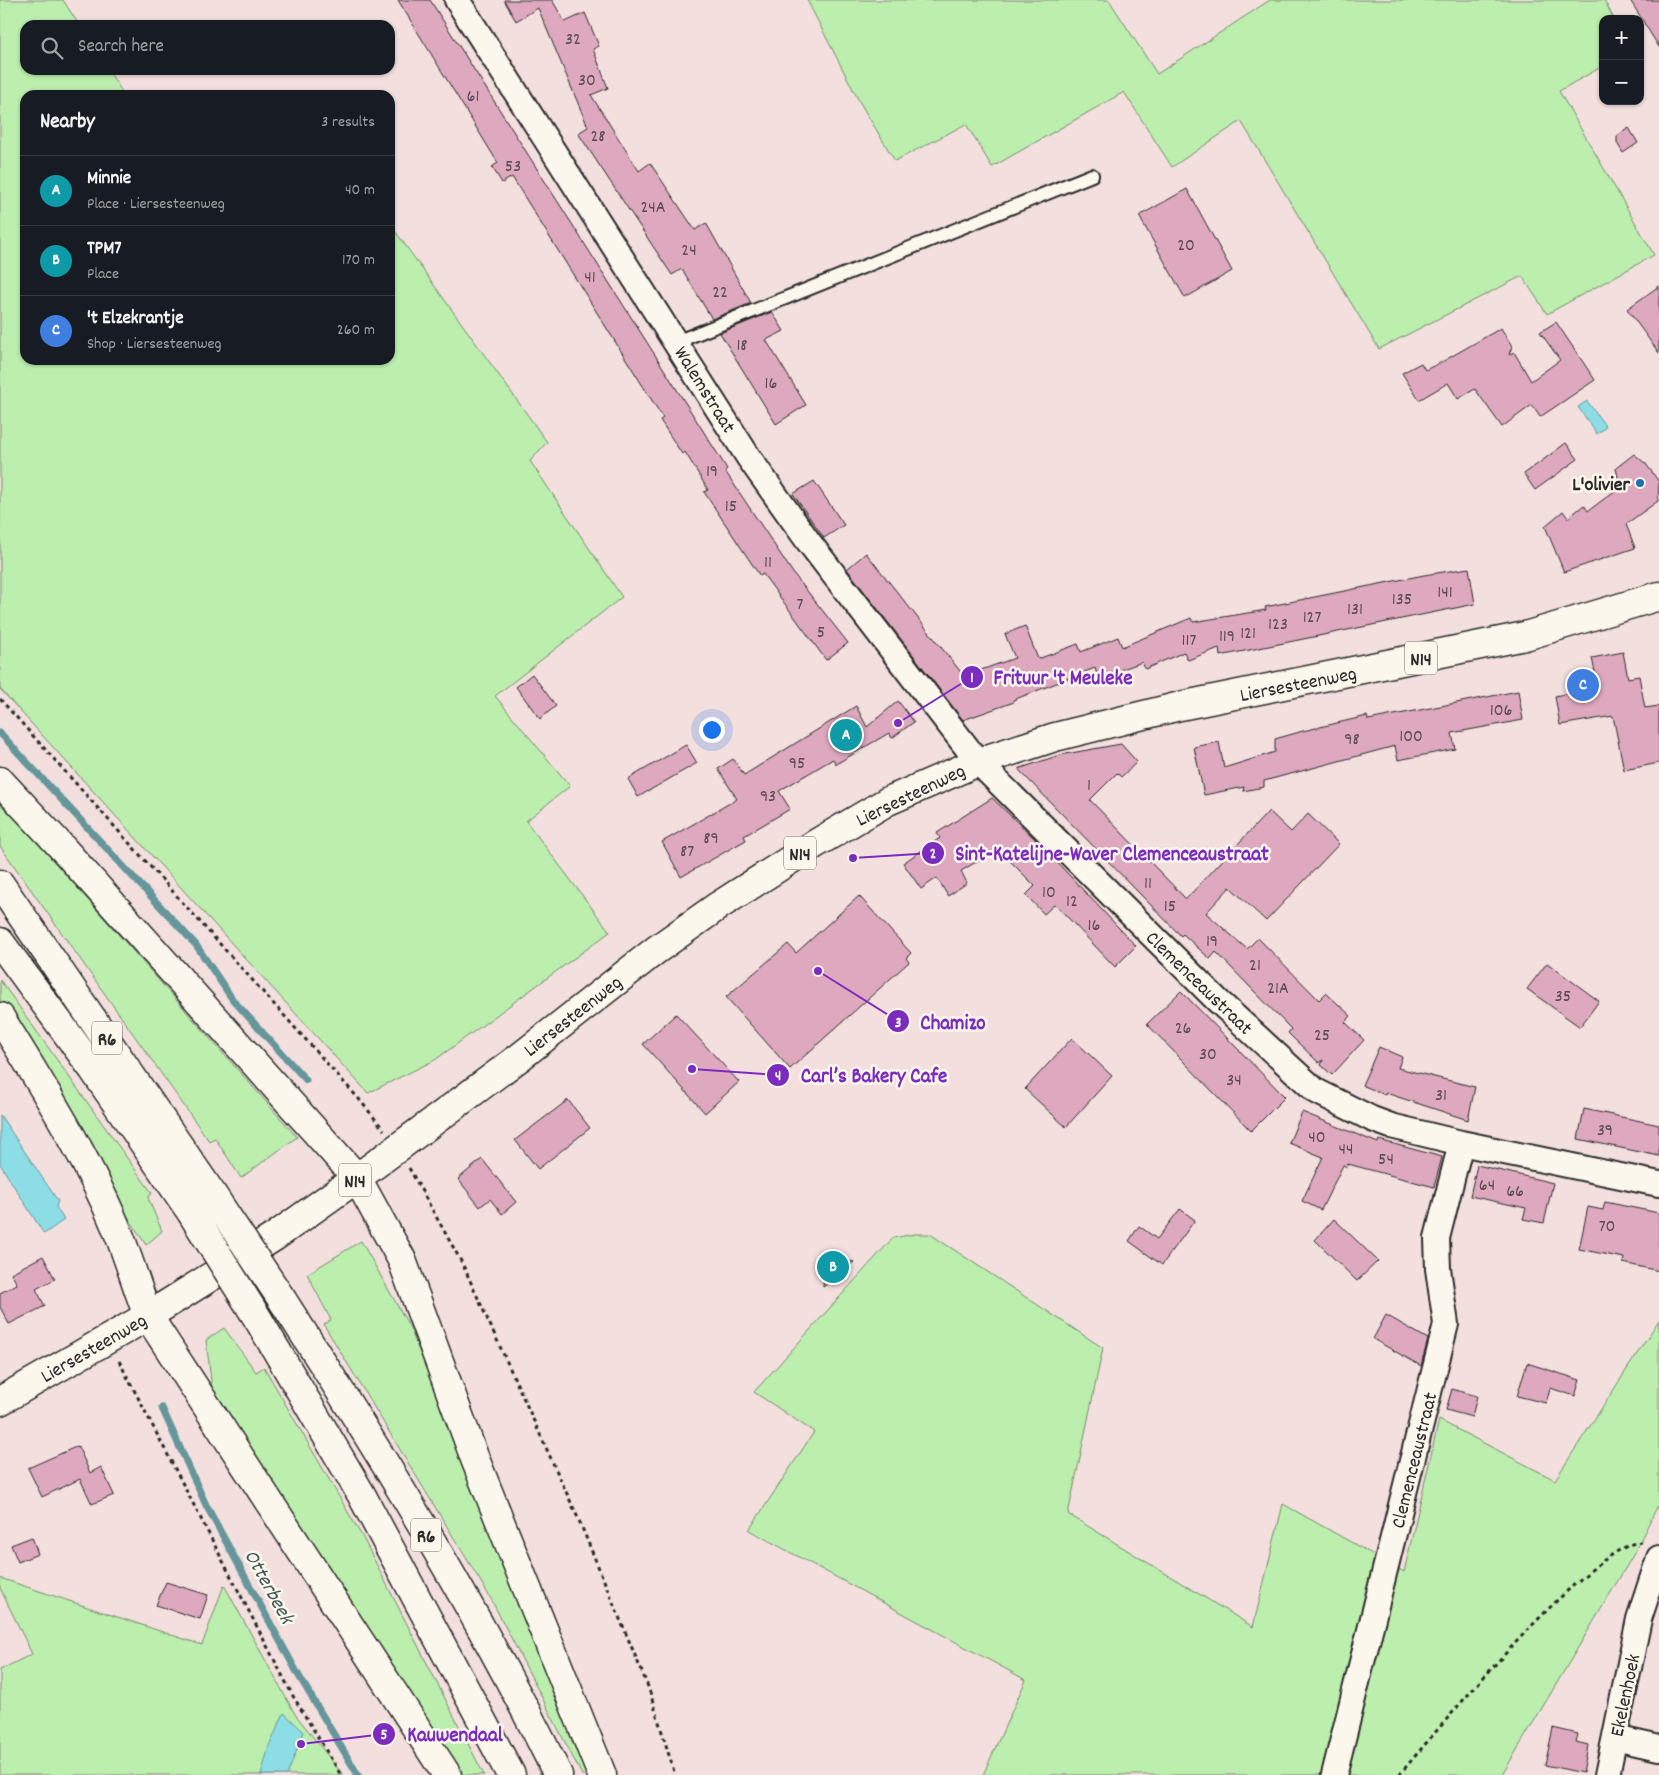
<!DOCTYPE html>
<html lang="en">
<head>
<meta charset="utf-8">
<style>
	:root { --surface:#171b24; --page:#242831; --text:#f1f3f6; --muted:#9ea1a6; --line:#363941; --accent:#1f6fb2 }
	body { margin:0; font-family:Dekko,sans-serif; background:var(--page); color:var(--text) }
	.controls { position:absolute; right:15px; top:15px; display:grid; overflow:hidden; border-radius:10px; box-shadow:0 1px 4px #0004 }
	.controls button { width:45px; height:45px; display:grid; place-items:center; padding:0; border:0; border-bottom:1px solid var(--line); background:var(--surface); color:var(--text); font:25px sans-serif }
	.you { position:absolute; left:711px; top:729px; width:18px; height:18px; margin:-12px; border:4px solid #fff; border-radius:50%; background:#1a73e8; box-shadow:0 0 0 8px #1a73e833 }
	.badge { display:grid; place-items:center; width:32px; height:32px; border-radius:50%; background:var(--accent); color:#fff; font-size:16px; font-weight:700 }
	.pin { position:absolute; translate:-50% -50%; border:2px solid #fff; box-shadow:0 1px 5px #0006 }
	.list { margin:0; padding:0; list-style:none }
	h2 { display:flex; justify-content:space-between; align-items:center; height:65px; margin:0; padding:0 20px; font-size:21px }
	h2 small { font-size:16px; font-weight:400; color:var(--muted) }
	.list li { display:grid; grid-template-columns:32px 1fr auto; gap:15px; align-items:center; box-sizing:border-box; height:70px; padding:0 20px; border-top:1px solid var(--line) }
	.list b { display:block; font-size:19px; white-space:nowrap }
	.list p { margin:0; font-size:16px; white-space:nowrap; color:var(--muted) }
	.list em { font-size:16px; font-style:normal; color:var(--muted) }
	.icon { flex:none; width:28px; height:28px; fill:none; stroke:currentColor; stroke-width:2; stroke-linecap:round; stroke-linejoin:round }
	.map { position:relative; flex:none; width:1659px; height:1775px; overflow:hidden }
	.search { position:absolute; background:var(--surface); box-shadow:0 1px 4px #0004; left:20px; top:20px; width:375px; height:55px; display:flex; align-items:center; gap:12px; box-sizing:border-box; padding:0 18px; border-radius:15px; color:var(--muted); font-size:19px }
	.panel { position:absolute; background:var(--surface); box-shadow:0 1px 4px #0004; left:20px; top:90px; width:375px; height:275px; border-radius:15px }
	.map>svg:first-child { display:block }
</style>
</head>
<body>
<div class="map">
<svg width="1659" height="1775" viewBox="0 0 1659 1775">
	<rect width="100%" height="100%" fill="#f2dfde"/>
	<filter id="ink" filterUnits="userSpaceOnUse"><feTurbulence type="fractalNoise" baseFrequency=".02" numOctaves="2"/><feDisplacementMap in="SourceGraphic" scale="10" xChannelSelector="R" yChannelSelector="G"/><feConvolveMatrix kernelMatrix="1 2 1 2 8 2 1 2 1" color-interpolation-filters="sRGB"/></filter>
	<g filter="url(#ink)">
		<path fill="#bceeae" stroke="#748c6c" d="M 0,0 L 63,0 L 79,25 L 25,25 L 25,70 L 108,70 L 124,95 L 25,95 L 25,360 L 390,360 L 390,224 L 547,442 L 530,461 L 622,597 L 495,696 L 570,786 L 526,821 L 610,932 L 435,1060 L 368,1093 L 0,689 Z
			M 807,0 L 1109,0 L 1157,74 L 1270,0 L 1604,0 L 1614,19 L 1603,19 L 1603,66 L 1559,91 L 1654,255 L 1547,314 L 1522,276 L 1379,349 L 1241,121 L 1172,167 L 1124,92 L 992,167 L 966,124 L 895,161 L 859,101 Z
			M 0,803 L 36,841 L 297,1137 L 241,1178 L 215,1138 L 209,1141 L 0,846 Z
			M 0,980 L 152,1193 L 148,1198 L 162,1231 L 146,1245 L 121,1206 L 89,1138 L 39,1054 L 0,1003 Z
			M 915,1234 L 930,1234 L 1103,1348 L 1068,1514 L 1253,1627 L 1283,1504 L 1404,1572 L 1439,1420 L 1555,1480 L 1659,1320 L 1659,1503 L 1632,1557 L 1502,1775 L 983,1775 L 1026,1680 L 749,1530 L 814,1432 L 754,1392 L 893,1238 Z
			M 361,1241 L 409,1326 L 591,1775 L 582,1775 L 490,1597 L 324,1325 L 331,1320 L 307,1274 Z
			M 224,1328 L 256,1372 L 264,1367 L 363,1538 L 484,1775 L 460,1775 L 213,1396 L 206,1340 Z
			M 0,1578 L 202,1645 L 224,1585 L 295,1714 L 343,1775 L 0,1775 L 0,1670 L 32,1654 L 0,1588 Z"/>
		<path fill="#8cdde6" stroke="#65969b" d="M 1587,401 L 1606,427 L 1597,434 L 1578,407 Z
			M 0,1115 L 58,1201 L 56,1207 L 64,1220 L 44,1234 L 0,1164 Z
			M 284,1713 L 304,1732 L 287,1775 L 261,1775 L 269,1746 Z"/>
		<g fill="none" stroke-linecap="round" stroke-linejoin="round">
			<path stroke="#65969b" stroke-width="7" d="M 0,733 L 196,945 L 233,1000 L 306,1080
				M 162,1408 L 206,1505 L 299,1676 L 358,1775"/>
		</g>
		<path fill="#dea8bf" stroke="#2b2b2b" d="M 398,0 L 430,0 L 719,456 L 727,469 L 725,471 L 793,573 L 848,643 L 826,660 L 763,574 L 760,576 L 704,492 L 708,490 L 696,470 L 685,452 L 682,454 L 660,420 L 663,418 L 512,177 L 502,183 L 492,167 L 498,163 Z
			M 504,0 L 552,0 L 565,22 L 585,13 L 599,46 L 593,49 L 608,88 L 591,95 L 639,171 L 650,163 L 695,230 L 706,223 L 751,303 L 712,319 L 682,269 L 672,275 L 578,133 L 588,127 L 538,8 L 516,21 Z
			M 1630,0 L 1659,0 L 1659,47 Z
			M 1629,128 L 1638,143 L 1623,153 L 1617,143 L 1617,136 Z
			M 1187,189 L 1232,271 L 1185,298 L 1139,216 Z
			M 1659,286 L 1659,353 L 1627,309 Z
			M 772,312 L 784,331 L 766,340 L 806,405 L 776,424 L 720,333 Z
			M 1556,322 L 1595,380 L 1540,417 L 1532,405 L 1502,427 L 1475,389 L 1458,399 L 1448,383 L 1419,400 L 1402,373 L 1421,363 L 1425,370 L 1440,363 L 1501,328 L 1512,346 L 1509,355 L 1514,352 L 1531,381 L 1560,360 L 1540,332 Z
			M 1566,443 L 1578,459 L 1535,490 L 1524,474 Z
			M 1634,454 L 1646,464 L 1659,482 L 1658,501 L 1626,524 L 1635,548 L 1564,572 L 1545,526 L 1563,511 L 1568,518 L 1584,505 L 1588,511 L 1620,487 L 1616,468 Z
			M 814,481 L 844,525 L 824,538 L 793,494 Z
			M 866,553 L 964,676 L 1015,658 L 1005,634 L 1025,626 L 1038,659 L 1078,644 L 1081,652 L 1118,637 L 1122,647 L 1191,618 L 1193,622 L 1266,610 L 1265,607 L 1424,575 L 1469,568 L 1475,604 L 1220,656 L 1219,648 L 1188,660 L 1184,652 L 1145,669 L 1142,662 L 1098,678 L 1095,668 L 1013,700 L 1014,702 L 963,720 L 847,569 Z
			M 1623,652 L 1628,678 L 1639,676 L 1645,708 L 1659,706 L 1659,763 L 1624,770 L 1613,716 L 1560,725 L 1555,696 L 1574,692 L 1572,681 L 1596,677 L 1592,658 Z
			M 532,674 L 556,706 L 540,719 L 516,687 Z
			M 1518,691 L 1523,720 L 1452,733 L 1455,749 L 1398,760 L 1395,746 L 1264,781 L 1264,787 L 1243,791 L 1244,787 L 1204,795 L 1194,747 L 1219,742 L 1224,768 L 1275,752 L 1275,739 L 1303,731 L 1367,716 L 1368,720 Z
			M 898,701 L 914,722 L 892,738 L 889,733 L 836,764 L 833,759 L 779,791 L 790,809 L 744,836 L 746,840 L 681,877 L 662,842 L 737,799 L 718,769 L 733,759 L 744,775 L 856,706 L 867,727 Z
			M 1121,744 L 1137,762 L 1121,777 L 1117,773 L 1090,800 L 1186,899 L 1269,811 L 1291,832 L 1308,814 L 1339,844 L 1266,921 L 1230,887 L 1206,913 L 1247,949 L 1258,938 L 1319,1000 L 1326,993 L 1351,1016 L 1345,1022 L 1364,1040 L 1332,1075 L 1321,1065 L 1323,1060 L 1319,1063 L 1288,1033 L 1291,1029 L 1216,952 L 1210,959 L 1183,934 L 1181,936 L 1018,769 L 1060,755 Z
			M 686,745 L 697,763 L 638,797 L 628,779 Z
			M 992,798 L 1034,838 L 1136,946 L 1115,967 L 1055,904 L 1044,914 L 1026,895 L 1035,886 L 998,849 L 961,871 L 967,883 L 948,896 L 937,878 L 921,889 L 903,863 L 940,838 L 937,833 Z
			M 859,896 L 911,953 L 906,958 L 909,962 L 790,1069 L 726,997 L 788,944 L 796,953 Z
			M 1547,963 L 1599,1001 L 1580,1027 L 1527,989 Z
			M 1181,991 L 1285,1097 L 1251,1131 L 1147,1024 Z
			M 676,1014 L 739,1082 L 705,1113 L 643,1044 Z
			M 1072,1038 L 1112,1076 L 1066,1127 L 1025,1089 Z
			M 1379,1047 L 1402,1057 L 1398,1068 L 1475,1087 L 1468,1120 L 1386,1093 L 1385,1095 L 1362,1085 Z
			M 568,1100 L 590,1128 L 538,1169 L 515,1140 Z
			M 1584,1109 L 1659,1125 L 1659,1156 L 1578,1139 Z
			M 1302,1112 L 1378,1143 L 1379,1140 L 1442,1157 L 1434,1187 L 1348,1164 L 1347,1167 L 1343,1165 L 1321,1210 L 1302,1201 L 1323,1157 L 1289,1143 Z
			M 482,1159 L 516,1202 L 502,1214 L 490,1199 L 480,1207 L 458,1179 Z
			M 1477,1165 L 1553,1183 L 1544,1223 L 1523,1219 L 1526,1208 L 1470,1196 Z
			M 1605,1202 L 1659,1213 L 1659,1271 L 1623,1263 L 1624,1258 L 1579,1249 L 1588,1207 L 1603,1210 Z
			M 1180,1209 L 1195,1220 L 1162,1265 L 1129,1241 L 1139,1226 L 1157,1239 Z
			M 1334,1219 L 1378,1261 L 1357,1281 L 1315,1240 Z
			M 834,1253 L 838,1259 L 854,1262 L 823,1287 L 824,1270 L 820,1265 Z
			M 43,1256 L 55,1279 L 36,1289 L 45,1306 L 9,1324 L 0,1307 L 0,1293 L 17,1284 L 11,1273 Z
			M 1386,1315 L 1428,1339 L 1421,1366 L 1373,1339 Z
			M 1527,1363 L 1580,1380 L 1575,1396 L 1550,1388 L 1546,1403 L 1517,1396 Z
			M 1452,1389 L 1477,1396 L 1472,1417 L 1446,1410 Z
			M 78,1446 L 90,1473 L 101,1467 L 114,1495 L 92,1504 L 80,1479 L 42,1497 L 28,1468 Z
			M 32,1537 L 38,1554 L 18,1562 L 11,1545 Z
			M 166,1582 L 208,1595 L 200,1619 L 156,1605 Z
			M 1553,1728 L 1578,1734 L 1576,1742 L 1588,1745 L 1583,1773 L 1545,1765 Z"/>
		<g fill="none" stroke-linecap="round" stroke-linejoin="round">
			<g stroke="#2b2b2b" stroke-width="16">
				<path id="service" d="M 676,342 L 1092,175"/>
			</g>
			<g stroke="#2b2b2b" stroke-width="28">
				<path id="minor" d="M 457,0 L 749,458 L 808,541 L 978,762 L 1218,1001 L 1316,1091 L 1372,1119 L 1391,1126 L 1461,1143 L 1659,1184
					M 1615,1738 L 1659,1748
					M 1334,1775 L 1446,1324 L 1438,1269 L 1437,1238 L 1461,1143
					M 1607,1775 L 1639,1619 L 1659,1558"/>
			</g>
			<g stroke="#2b2b2b" stroke-width="31">
				<path id="secondary" d="M 0,1401 L 148,1316"/>
			</g>
			<g stroke="#2b2b2b" stroke-width="31">
				<path id="primary" d="M 148,1316 L 274,1237 L 357,1178 L 520,1057 L 656,950 L 718,906 L 815,844 L 888,801 L 978,762 L 1055,737 L 1180,706 L 1525,636 L 1659,596"/>
			</g>
			<g stroke="#2b2b2b" stroke-width="31">
				<path id="trunk" d="M 0,781 L 57,842 L 357,1178 L 402,1260 L 475,1459 L 602,1775
					M 0,884 L 212,1194
					M 0,942 L 93,1069 L 191,1212
					M 0,1017 C 43,1087 90,1161 120,1237 C 130,1263 138,1290 148,1316 L 447,1775
					M 283,1301 C 381,1454 478,1611 558,1775
					M 258,1319 L 361,1494 L 511,1775"/>
			</g>
			<path stroke="#2b2b2b" stroke-width="3" stroke-dasharray="4 4" stroke-linecap="butt" d="M 0,699 L 359,1099 L 384,1130
				M 409,1168 L 462,1263 L 578,1518 L 649,1689 L 675,1775
				M 119,1361 L 293,1696 L 341,1775
				M 1399,1775 C 1437,1731 1593,1541 1643,1542"/>
			<use href="#service" stroke="#fbf7ec" stroke-width="12"/>
			<use href="#minor" stroke="#fbf7ec" stroke-width="24"/>
			<use href="#secondary" stroke="#fbf7ec" stroke-width="28"/>
			<use href="#primary" stroke="#fbf7ec" stroke-width="28"/>
			<use href="#trunk" stroke="#fbf7ec" stroke-width="28"/>
			<g stroke="#2b2b2b" stroke-width="31" stroke-linecap="butt">
				<path id="trunk-bridge" d="M 212,1194 L 283,1301
					M 191,1212 L 258,1319"/>
			</g>
			<use href="#trunk-bridge" stroke="#fbf7ec" stroke-width="28"/>
		</g>
	</g>
	<circle fill="#1f6fb2" stroke="#fbf7ec" stroke-width="2" cx="1640" cy="483" r="5"/>
	<g text-anchor="middle" stroke-width="5" stroke-linejoin="round" paint-order="stroke">
		<g font-size="18" fill="#584a50">
			<text x="573" y="44">32</text>
			<text x="587" y="85">30</text>
			<text x="473" y="101">61</text>
			<text x="598" y="141">28</text>
			<text x="513" y="171">53</text>
			<text x="653" y="212">24A</text>
			<text x="1186" y="250">20</text>
			<text x="689" y="255">24</text>
			<text x="590" y="282">41</text>
			<text x="720" y="297">22</text>
			<text x="742" y="350">18</text>
			<text x="771" y="388">16</text>
			<text x="712" y="476">19</text>
			<text x="731" y="511">15</text>
			<text x="768" y="567">11</text>
			<text x="1445" y="597">141</text>
			<text x="1402" y="604">135</text>
			<text x="800" y="609">7</text>
			<text x="1355" y="614">131</text>
			<text x="1312" y="622">127</text>
			<text x="1278" y="629">123</text>
			<text x="821" y="637">5</text>
			<text x="1248" y="638">121</text>
			<text x="1227" y="641">119</text>
			<text x="1189" y="645">117</text>
			<text x="1501" y="715">106</text>
			<text x="1411" y="741">100</text>
			<text x="1352" y="744">98</text>
			<text x="797" y="768">95</text>
			<text x="1089" y="790">1</text>
			<text x="768" y="801">93</text>
			<text x="711" y="843">89</text>
			<text x="687" y="856">87</text>
			<text x="1148" y="888">11</text>
			<text x="1049" y="897">10</text>
			<text x="1072" y="906">12</text>
			<text x="1170" y="911">15</text>
			<text x="1094" y="930">16</text>
			<text x="1212" y="946">19</text>
			<text x="1255" y="970">21</text>
			<text x="1278" y="993">21A</text>
			<text x="1563" y="1001">35</text>
			<text x="1183" y="1033">26</text>
			<text x="1322" y="1040">25</text>
			<text x="1208" y="1059">30</text>
			<text x="1234" y="1085">34</text>
			<text x="1441" y="1100">31</text>
			<text x="1605" y="1135">39</text>
			<text x="1317" y="1142">40</text>
			<text x="1346" y="1154">44</text>
			<text x="1386" y="1164">54</text>
			<text x="1487" y="1190">64</text>
			<text x="1515" y="1196">66</text>
			<text x="1607" y="1231">70</text>
		</g>
		<g fill="#fbf7ec" stroke="#696865" stroke-width="1">
			<rect x="1405" y="641.5" width="32" height="33" rx="4"/>
			<rect x="784" y="836.5" width="32" height="33" rx="4"/>
			<rect x="92" y="1021.5" width="30" height="33" rx="4"/>
			<rect x="339" y="1163.5" width="32" height="33" rx="4"/>
			<rect x="411" y="1518.5" width="30" height="33" rx="4"/>
		</g>
		<g font-size="19" font-weight="bold" fill="#2b2b2b">
			<text x="1421" y="665">N14</text>
			<text x="800" y="860">N14</text>
			<text x="107" y="1045">R6</text>
			<text x="355" y="1187">N14</text>
			<text x="426" y="1542">R6</text>
		</g>
		<g font-size="20" fill="#2b2b2b" stroke="#fbf7ec">
			<text transform="translate(706 389) rotate(58)" y="7">Walemstraat</text>
			<text transform="translate(1298 683) rotate(-11)" y="7">Liersesteenweg</text>
			<text transform="translate(910 794) rotate(-26)" y="7">Liersesteenweg</text>
			<text transform="translate(1200 982) rotate(44)" y="7">Clemenceaustraat</text>
			<text transform="translate(572 1015) rotate(-38)" y="7">Liersesteenweg</text>
			<text transform="translate(93 1347) rotate(-30)" y="7">Liersesteenweg</text>
			<text transform="translate(1413 1460) rotate(-76)" y="7">Clemenceaustraat</text>
			<text transform="translate(1624 1695) rotate(-78)" y="7">Ekelenhoek</text>
		</g>
		<g font-size="20" font-weight="bold" fill="#2b2b2b" stroke="#fbf7ec" text-anchor="end">
			<text x="1630" y="490">L'olivier</text>
		</g>
		<g font-size="21" font-style="italic" fill="#43585a" stroke="#fbf7ec">
			<text transform="translate(270 1586) rotate(61)" y="7">Otterbeek</text>
		</g>
	</g>
	<path fill="none" stroke="#7b2cbf" stroke-width="2" d="M898 723L972 677M853 858L933 853M818 971L898 1021M692 1069L778 1075M301 1744L384 1734"/>
	<g fill="#7b2cbf" stroke="#fbf7ec" stroke-width="2">
		<circle cx="898" cy="723" r="5"/>
		<circle cx="853" cy="858" r="5"/>
		<circle cx="818" cy="971" r="5"/>
		<circle cx="692" cy="1069" r="5"/>
		<circle cx="301" cy="1744" r="5"/>
		<circle cx="972" cy="677" r="12"/>
		<circle cx="933" cy="853" r="12"/>
		<circle cx="898" cy="1021" r="12"/>
		<circle cx="778" cy="1075" r="12"/>
		<circle cx="384" cy="1734" r="12"/>
	</g>
	<g font-size="15" text-anchor="middle" font-weight="bold" fill="#fff">
		<text x="972" y="682">1</text>
		<text x="933" y="858">2</text>
		<text x="898" y="1027">3</text>
		<text x="778" y="1080">4</text>
		<text x="384" y="1739">5</text>
	</g>
	<g font-size="21" text-anchor="middle" font-weight="bold" fill="#7b2cbf" stroke="#fbf7ec" stroke-width="5" stroke-linejoin="round" paint-order="stroke">
		<text x="1063" y="684">Frituur 't Meuleke</text>
		<text x="1112" y="860">Sint-Katelijne-Waver Clemenceaustraat</text>
		<text x="953" y="1029">Chamizo</text>
		<text x="874" y="1082">Carl’s Bakery Cafe</text>
		<text x="455" y="1741">Kauwendaal</text>
	</g>
</svg>
<div class="controls">
<button>+</button>
<button>−</button>
</div>
<div class="you"></div>
<div class="pin badge" style="left:846px;top:735px;background:#0f9aa8">A</div>
<div class="pin badge" style="left:833px;top:1267px;background:#0f9aa8">B</div>
<div class="pin badge" style="left:1583px;top:685px;background:#3f7fe0">C</div>
<div class="search"><svg class="icon" aria-label="search" viewBox="0 0 24 24"><circle cx="10" cy="10" r="6"/><path d="M15 15l6 6"/></svg>Search here</div>
<section class="panel">
<h2>Nearby<small>3 results</small></h2>
<ul class="list">
<li><span class="badge" style="background:#0f9aa8">A</span><div><b>Minnie</b><p>Place · Liersesteenweg</p></div><em>40 m</em></li>
<li><span class="badge" style="background:#0f9aa8">B</span><div><b>TPM7</b><p>Place</p></div><em>170 m</em></li>
<li><span class="badge" style="background:#3f7fe0">C</span><div><b>'t Elzekrantje</b><p>Shop · Liersesteenweg</p></div><em>260 m</em></li>
</ul>
</section>
</div>
</body>
</html>
